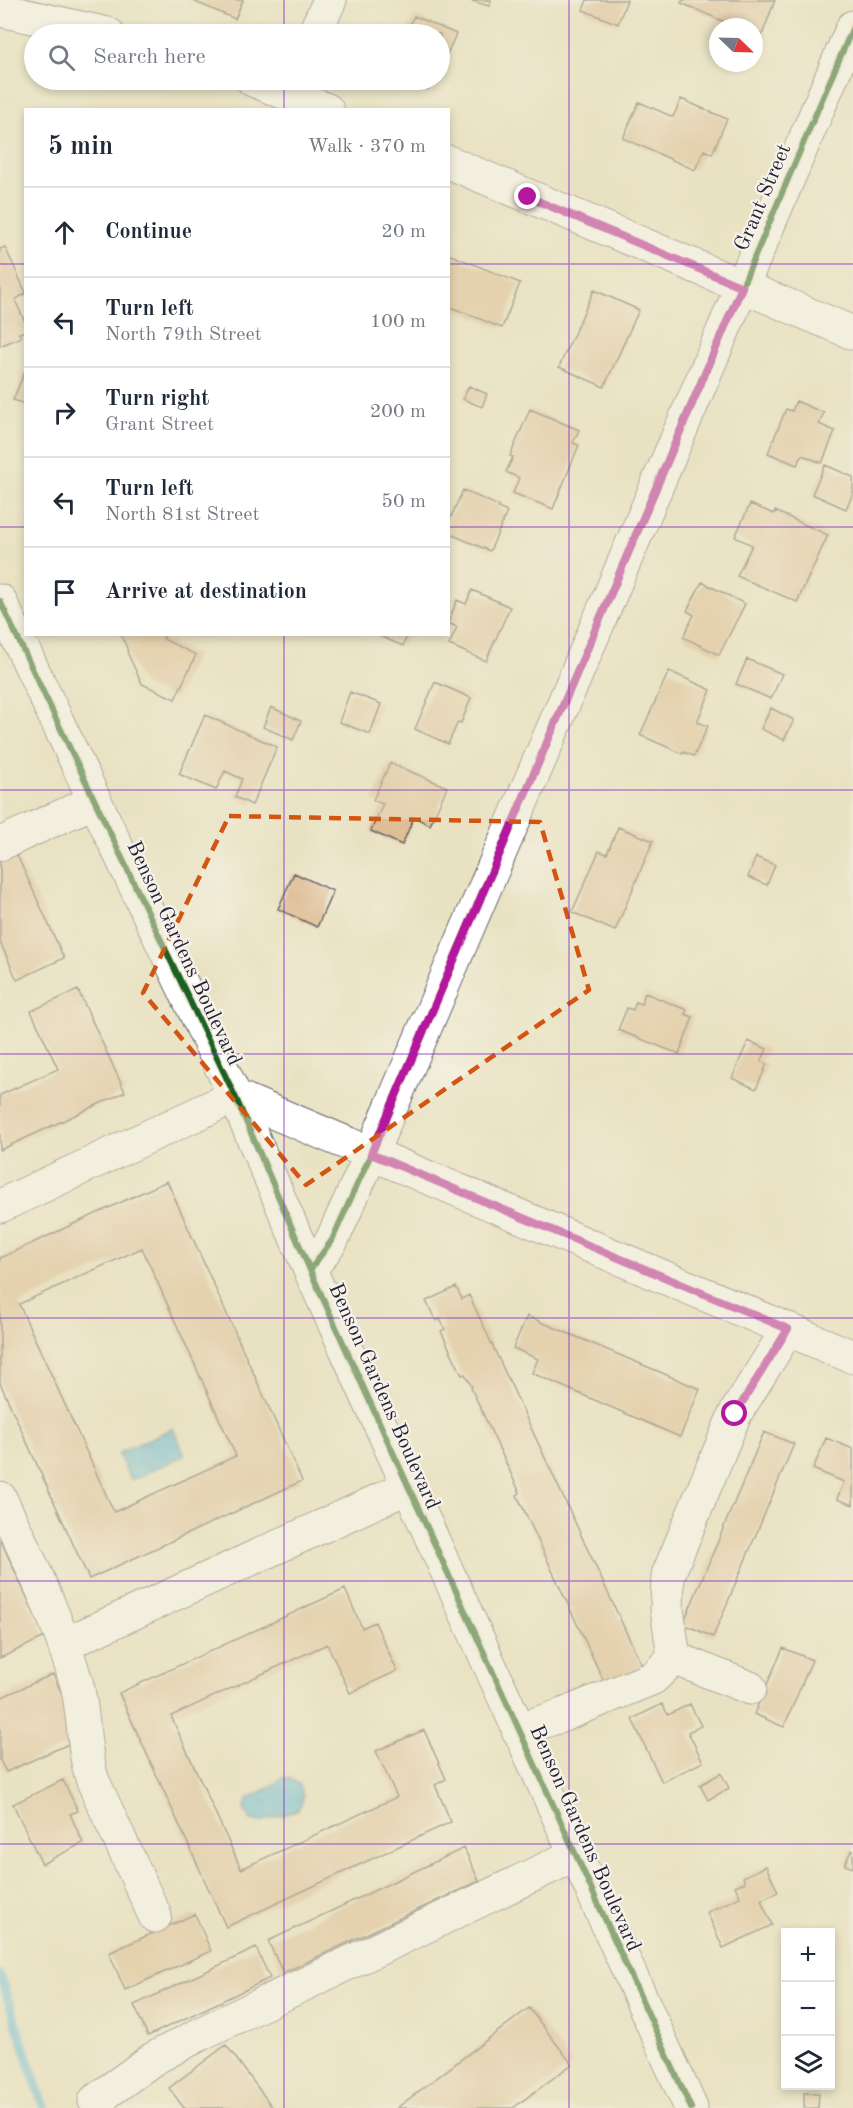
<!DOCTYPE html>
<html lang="en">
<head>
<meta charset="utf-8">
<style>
	:root { --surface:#fff; --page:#f2f2f3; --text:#1f2937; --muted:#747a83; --line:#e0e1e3 }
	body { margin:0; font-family:"Old Standard TT",serif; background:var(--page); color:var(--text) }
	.controls { position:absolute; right:18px; bottom:18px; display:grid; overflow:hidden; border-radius:0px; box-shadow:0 3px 9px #0003 }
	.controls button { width:54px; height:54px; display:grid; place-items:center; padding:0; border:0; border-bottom:2px solid var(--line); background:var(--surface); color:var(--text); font:30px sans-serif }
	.compass { position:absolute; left:709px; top:18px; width:54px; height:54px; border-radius:50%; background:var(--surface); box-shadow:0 3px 9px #0003; rotate:113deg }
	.stop { position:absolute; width:18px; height:18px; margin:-14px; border:4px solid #b5179e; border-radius:50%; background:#fff }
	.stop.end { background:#b5179e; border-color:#fff; box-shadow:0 2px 6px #0008 }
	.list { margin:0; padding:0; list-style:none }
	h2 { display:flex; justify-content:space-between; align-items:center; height:78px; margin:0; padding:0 24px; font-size:26px }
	h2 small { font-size:20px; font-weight:400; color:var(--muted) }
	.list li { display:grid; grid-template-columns:39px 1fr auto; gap:18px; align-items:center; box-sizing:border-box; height:90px; padding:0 24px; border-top:2px solid var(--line) }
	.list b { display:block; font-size:22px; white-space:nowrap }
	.list p { margin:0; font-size:20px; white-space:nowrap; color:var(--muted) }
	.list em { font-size:20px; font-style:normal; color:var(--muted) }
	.icon { flex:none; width:33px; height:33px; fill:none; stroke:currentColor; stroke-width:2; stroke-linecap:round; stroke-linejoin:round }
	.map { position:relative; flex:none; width:853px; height:2108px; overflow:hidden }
	.search { position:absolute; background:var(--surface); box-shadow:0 3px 9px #0003; left:24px; top:24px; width:426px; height:66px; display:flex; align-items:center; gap:15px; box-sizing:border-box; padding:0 21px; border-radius:33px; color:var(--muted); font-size:22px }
	.panel { position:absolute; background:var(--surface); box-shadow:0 3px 9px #0003; left:24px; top:108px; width:426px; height:528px; border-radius:0px }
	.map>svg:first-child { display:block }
</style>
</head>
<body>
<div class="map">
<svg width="853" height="2108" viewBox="0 0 853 2108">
	<defs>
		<pattern id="water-ripples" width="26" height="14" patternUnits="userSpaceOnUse" patternTransform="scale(1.5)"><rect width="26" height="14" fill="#60bbde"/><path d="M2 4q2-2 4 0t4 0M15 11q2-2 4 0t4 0" fill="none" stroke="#53a0bf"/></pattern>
	</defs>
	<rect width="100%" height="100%" fill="#f7f3e8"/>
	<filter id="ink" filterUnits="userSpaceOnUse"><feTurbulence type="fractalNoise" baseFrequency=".0167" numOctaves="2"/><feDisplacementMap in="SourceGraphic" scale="12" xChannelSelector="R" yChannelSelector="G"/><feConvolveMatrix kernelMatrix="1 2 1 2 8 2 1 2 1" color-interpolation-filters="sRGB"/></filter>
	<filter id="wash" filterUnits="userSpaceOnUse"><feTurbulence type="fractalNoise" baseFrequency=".008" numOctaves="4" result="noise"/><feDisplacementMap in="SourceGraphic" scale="24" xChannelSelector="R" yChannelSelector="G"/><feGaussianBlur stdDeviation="1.35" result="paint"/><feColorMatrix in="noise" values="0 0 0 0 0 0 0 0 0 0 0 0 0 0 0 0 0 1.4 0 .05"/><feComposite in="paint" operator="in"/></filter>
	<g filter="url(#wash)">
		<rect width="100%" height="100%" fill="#e9e2c2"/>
		<path fill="url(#water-ripples)" stroke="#416e8c" stroke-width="1.5" d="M 173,1428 L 185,1455 L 131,1480 L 118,1453 Z
			M 282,1778 L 289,1778 L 299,1784 C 304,1794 305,1804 295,1811 L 260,1822 L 250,1819 L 244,1809 L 249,1798 L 271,1787 Z"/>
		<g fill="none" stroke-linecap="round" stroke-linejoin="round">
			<path stroke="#60bbde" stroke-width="9" d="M 0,1975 L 44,2108"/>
		</g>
		<g id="blocks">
			<path fill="#dfbd95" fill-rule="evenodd" d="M 191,0 L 243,0 L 235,19 Z
				M 469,0 L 491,0 L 489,6 Z
				M 587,0 L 627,0 L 618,24 L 583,10 Z
				M 683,0 L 775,0 L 762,35 L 754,32 L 754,27 L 742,27 L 728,21 L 727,23 L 681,3 Z
				M 414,16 L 456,34 L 445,59 L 442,58 L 440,64 L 440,34 L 405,34 Z
				M 407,80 L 432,80 L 428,89 Z
				M 681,99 L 727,119 L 712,154 L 704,150 L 695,170 L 623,138 L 639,102 L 673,117 Z
				M 5,247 L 26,293 L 15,300 L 26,324 L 26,331 L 19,333 L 21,337 L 0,346 L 0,249 Z
				M 448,254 L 520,283 L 502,328 L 448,306 Z
				M 594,290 L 639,310 L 604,387 L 559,367 Z
				M 25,371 L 26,371 L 26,404 L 13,400 Z
				M 469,386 L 487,394 L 482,407 L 463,399 Z
				M 796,401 L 824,413 L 819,424 L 835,431 L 822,463 L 802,455 L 797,465 L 768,453 L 786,409 L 792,411 Z
				M 530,409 L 579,430 L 573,443 L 579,445 L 553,509 L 513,493 L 519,478 L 506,472 L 513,457 L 510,456 Z
				M 825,465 L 853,477 L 853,493 L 846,509 L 812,494 Z
				M 463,490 L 499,506 L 498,508 L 507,512 L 490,551 L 448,533 L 448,524 Z
				M 750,504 L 774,514 L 775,511 L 828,535 L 797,602 L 737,576 L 752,545 L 735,537 Z
				M 702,582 L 745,604 L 719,655 L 683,637 L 694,615 L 687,611 Z
				M 472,590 L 510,607 L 486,661 L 449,645 L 457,627 L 448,623 L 457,600 L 466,604 Z
				M 121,634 L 165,634 L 163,639 L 196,655 L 175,699 L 142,684 L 127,652 L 128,651 Z
				M 375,634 L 408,634 L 403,646 Z
				M 747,659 L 782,674 L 771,699 L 736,684 Z
				M 669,671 L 711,690 L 697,722 L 708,726 L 694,756 L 684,752 L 683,754 L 640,735 Z
				M 435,682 L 471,698 L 461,723 L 458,722 L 448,744 L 415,729 Z
				M 350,692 L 381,704 L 370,734 L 339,722 Z
				M 271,707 L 301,721 L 293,740 L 263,727 Z
				M 771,708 L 794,720 L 784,740 L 761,729 Z
				M 205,715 L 277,747 L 252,805 L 235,797 L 242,779 L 225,771 L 216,790 L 179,774 Z
				M 390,763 L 447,787 L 430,825 L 414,817 L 402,845 L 371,831 L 383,804 L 373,800 Z
				M 618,827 L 653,841 L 615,931 L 572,912 L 599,851 L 607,854 Z
				M 15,851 L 64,958 L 17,980 L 0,942 L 0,858 Z
				M 756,857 L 775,865 L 767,885 L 748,877 Z
				M 294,873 L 333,891 L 317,927 L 278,909 Z
				M 78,990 L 125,1092 L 0,1150 L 0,1095 L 58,1069 L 31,1011 Z
				M 645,993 L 687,1010 L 685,1014 L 693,1017 L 679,1054 L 618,1030 L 627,1008 L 633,1010 L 636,1002 L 641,1004 Z
				M 748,1041 L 767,1049 L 761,1062 L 767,1064 L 756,1089 L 732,1078 Z
				M 167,1181 L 302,1481 L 89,1579 L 0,1383 L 0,1258 ZM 142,1248 L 236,1456 L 114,1512 L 19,1304 Z
				M 456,1287 L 462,1299 L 469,1295 L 643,1668 L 606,1686 L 517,1495 L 520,1493 L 471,1388 L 472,1387 L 465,1374 L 462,1375 L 441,1331 L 445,1329 L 440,1319 L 436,1321 L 426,1301 Z
				M 527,1316 L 700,1389 L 680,1437 L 532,1373 L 538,1359 L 513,1348 Z
				M 764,1432 L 794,1444 L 713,1637 L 683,1624 Z
				M 826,1438 L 853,1449 L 853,1505 L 837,1499 L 844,1482 L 813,1469 Z
				M 0,1539 L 45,1637 L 0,1658 Z
				M 345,1589 L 362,1628 L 375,1622 L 397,1671 L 350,1693 L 327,1644 L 171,1716 L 241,1869 L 397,1797 L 376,1751 L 424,1730 L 446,1779 L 435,1785 L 451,1822 L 226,1927 L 119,1693 Z
				M 783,1648 L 812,1660 L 784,1727 L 754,1714 Z
				M 53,1674 L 82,1738 L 6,1772 L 0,1760 L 0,1698 Z
				M 662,1704 L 668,1715 L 690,1704 L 701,1726 L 688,1732 L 703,1762 L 662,1782 L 632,1719 Z
				M 721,1773 L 729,1788 L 708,1800 L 700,1785 Z
				M 63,1780 L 78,1811 L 70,1814 L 83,1843 L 42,1864 L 13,1804 Z
				M 464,1848 L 479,1881 L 283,1973 L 268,1941 Z
				M 851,1850 L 853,1851 L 853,1868 L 845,1865 Z
				M 766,1866 L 778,1892 L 761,1900 L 772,1925 L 723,1948 L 707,1912 L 740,1897 L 735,1886 L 745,1882 L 743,1877 Z
				M 195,1914 L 211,1951 L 125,1990 L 109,1953 Z
				M 256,1948 L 270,1978 L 148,2036 L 134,2005 Z
				M 529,2008 L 572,2064 L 513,2108 L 397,2108 Z
				M 226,2045 L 273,2108 L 184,2108 L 169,2088 Z
				M 804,2093 L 819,2093 L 818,2108 L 804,2108 Z"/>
		</g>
	</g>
	<g filter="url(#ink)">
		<use href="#blocks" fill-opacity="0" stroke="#68656a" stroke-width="1.5"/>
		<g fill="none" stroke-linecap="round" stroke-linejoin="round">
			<g stroke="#68656a" stroke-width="35">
				<path id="minor" d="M 0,10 L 108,34
					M 314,34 L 330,0
					M 253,80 L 327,110
					M 448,162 L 853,333
					M 0,601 L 235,1096 L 310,1270 L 691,2108
					M 0,844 L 95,801
					M 0,1206 L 235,1096 L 853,1357
					M 310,1270 L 332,1240 L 371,1154 L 853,27
					M 0,1498 C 29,1559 59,1620 77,1685 C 85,1717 82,1750 93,1781 L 155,1916
					M 65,1644 L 408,1487
					M 750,1688 L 674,1658 L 667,1609 L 668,1575 L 735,1414 L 788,1329
					M 518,1730 L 563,1715 L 653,1678 L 674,1658
					M 100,2108 L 95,2101 L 153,2059 L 204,2032 L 575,1855"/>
			</g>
			<use href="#minor" stroke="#fff" stroke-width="33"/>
			<g stroke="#f7f3e8" stroke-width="10">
				<path id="cycleway" d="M 0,601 L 235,1096 L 310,1270 L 691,2108
					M 310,1270 L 332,1240 L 371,1154 L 853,27"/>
			</g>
			<use href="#cycleway" stroke="#1b5e20" stroke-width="6"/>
		</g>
	</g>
	<g fill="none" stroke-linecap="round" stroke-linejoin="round" filter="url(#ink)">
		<path stroke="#b5179e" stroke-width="8" d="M 528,197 L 742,287 L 371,1154 L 788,1329 L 735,1414"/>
	</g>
	<path d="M0 0H853V2108H0ZM 229,816 L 540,822 L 589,990 L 306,1185 L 143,993 Z" fill="#e9e2c2" fill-opacity=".55" fill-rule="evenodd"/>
	<path fill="none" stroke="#d45411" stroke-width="4.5" stroke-dasharray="12 8" stroke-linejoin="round" d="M 229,816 L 540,822 L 589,990 L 306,1185 L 143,993 Z"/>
	<path fill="none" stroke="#7b2cbf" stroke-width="1.5" stroke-opacity="0.55" d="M 284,0 L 284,34M 569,0 L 569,2108M 284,80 L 284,110M 0,264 L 26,264M 448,264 L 853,264M 0,527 L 26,527M 448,527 L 853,527M 284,634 L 284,2108M 0,790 L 853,790M 0,1054 L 853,1054M 0,1318 L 853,1318M 0,1581 L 853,1581M 0,1844 L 853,1844"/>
	<g text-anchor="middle" stroke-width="4.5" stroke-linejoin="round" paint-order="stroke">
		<g font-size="21" fill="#22223b" stroke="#f7f3e8">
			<text transform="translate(762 197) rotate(-67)" y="7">Grant Street</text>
			<text transform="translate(185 953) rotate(65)" y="7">Benson Gardens Boulevard</text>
			<text transform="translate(385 1396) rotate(66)" y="7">Benson Gardens Boulevard</text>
			<text transform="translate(586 1838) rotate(66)" y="7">Benson Gardens Boulevard</text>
		</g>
	</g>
</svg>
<div class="controls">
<button>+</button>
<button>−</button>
<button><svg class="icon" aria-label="layers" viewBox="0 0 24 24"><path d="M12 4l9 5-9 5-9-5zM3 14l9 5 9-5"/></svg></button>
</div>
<svg class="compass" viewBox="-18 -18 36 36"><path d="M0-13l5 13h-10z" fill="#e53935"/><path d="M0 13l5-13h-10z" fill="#747a83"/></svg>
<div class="stop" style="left:735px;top:1414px"></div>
<div class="stop end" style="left:528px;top:197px"></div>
<div class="search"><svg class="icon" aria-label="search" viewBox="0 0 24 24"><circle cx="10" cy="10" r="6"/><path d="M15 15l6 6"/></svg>Search here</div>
<section class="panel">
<h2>5 min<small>Walk · 370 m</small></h2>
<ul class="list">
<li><svg class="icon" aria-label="ahead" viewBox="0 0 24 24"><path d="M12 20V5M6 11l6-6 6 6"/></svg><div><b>Continue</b></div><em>20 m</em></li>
<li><svg class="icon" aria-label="left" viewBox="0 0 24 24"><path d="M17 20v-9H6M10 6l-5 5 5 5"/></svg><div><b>Turn left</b><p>North 79th Street</p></div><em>100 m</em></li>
<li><svg class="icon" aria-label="right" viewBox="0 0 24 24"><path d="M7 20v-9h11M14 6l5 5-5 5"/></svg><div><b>Turn right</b><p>Grant Street</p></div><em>200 m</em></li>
<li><svg class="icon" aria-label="left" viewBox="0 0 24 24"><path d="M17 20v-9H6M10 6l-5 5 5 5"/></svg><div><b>Turn left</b><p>North 81st Street</p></div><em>50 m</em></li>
<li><svg class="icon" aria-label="arrive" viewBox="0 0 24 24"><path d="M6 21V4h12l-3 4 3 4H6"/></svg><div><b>Arrive at destination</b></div></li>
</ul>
</section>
</div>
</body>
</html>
